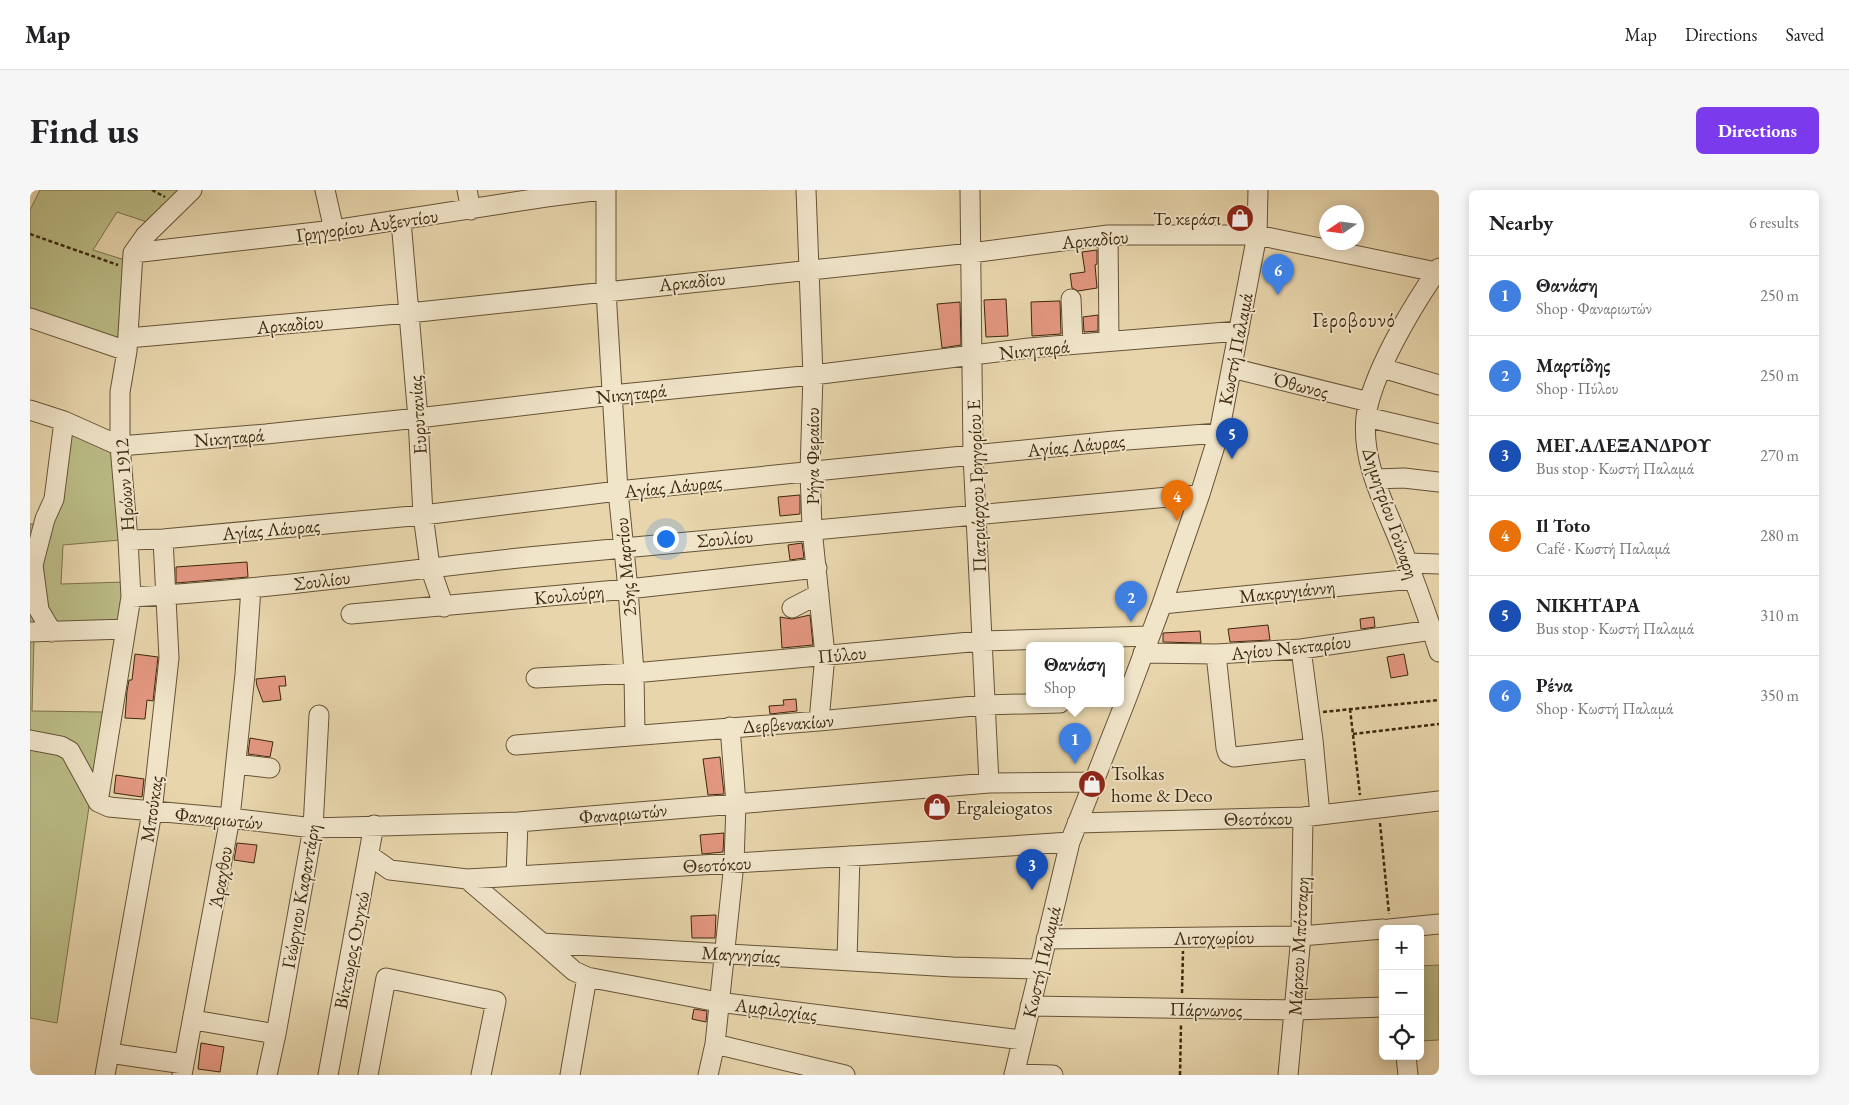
<!DOCTYPE html>
<html lang="en">
<head>
<meta charset="utf-8">
<style>
	:root { --surface:#fff; --page:#f6f6f6; --text:#202124; --muted:#757577; --line:#e0e0e0; --accent:#7c3aed }
	body { margin:0; font-family:"EB Garamond",serif; background:var(--page); color:var(--text) }
	.controls { position:absolute; right:15px; bottom:15px; display:grid; overflow:hidden; border-radius:8px; box-shadow:0 2px 12px #0003 }
	.controls button { width:45px; height:45px; display:grid; place-items:center; padding:0; border:0; border-bottom:1px solid var(--line); background:var(--surface); color:var(--text); font:25px sans-serif }
	.compass { position:absolute; left:1289px; top:15px; width:45px; height:45px; border-radius:50%; background:var(--surface); box-shadow:0 2px 12px #0003; rotate:257deg }
	.you { position:absolute; left:635px; top:348px; width:18px; height:18px; margin:-12px; border:4px solid #fff; border-radius:50%; background:#1a73e8; box-shadow:0 0 0 8px #1a73e833 }
	.badge { display:grid; place-items:center; width:32px; height:32px; border-radius:50%; background:var(--accent); color:#fff; font-size:16px; font-weight:700 }
	.pin { position:absolute; translate:-50% -41px; filter:drop-shadow(0 1px 2px #0008) }
	.pin::after { content:''; position:absolute; top:26px; width:18px; height:15px; background:inherit; clip-path:polygon(0 0,100% 0,50% 100%) }
	.popup { position:absolute; left:996px; top:452px; width:98px; height:65px; box-sizing:border-box; display:grid; place-content:center; border-radius:8px; background:var(--surface); filter:drop-shadow(0 1px 4px #0005); font-size:16px; white-space:nowrap; color:var(--muted) }
	.popup b { font-size:19px; color:var(--text) }
	.popup::after { content:''; position:absolute; left:50%; top:100%; margin-left:-10px; border:10px solid transparent; border-top-color:var(--surface) }
	.list { margin:0; padding:0; list-style:none }
	h2 { display:flex; justify-content:space-between; align-items:center; height:65px; margin:0; padding:0 20px; font-size:21px }
	h2 small { font-size:16px; font-weight:400; color:var(--muted) }
	.list li { display:grid; grid-template-columns:32px 1fr auto; gap:15px; align-items:center; box-sizing:border-box; height:80px; padding:0 20px; border-top:1px solid var(--line) }
	.list b { display:block; font-size:19px; white-space:nowrap }
	.list p { margin:0; font-size:16px; white-space:nowrap; color:var(--muted) }
	.list em { font-size:16px; font-style:normal; color:var(--muted) }
	.icon { flex:none; width:28px; height:28px; fill:none; stroke:currentColor; stroke-width:2; stroke-linecap:round; stroke-linejoin:round }
	.map { position:relative; flex:none; width:1409px; height:885px; overflow:hidden; border-radius:8px }
	header { display:flex; align-items:center; gap:30px; box-sizing:border-box; height:70px; padding:0 25px; background:var(--surface); border-bottom:1px solid var(--line) }
	header strong { font-size:24px }
	nav { display:flex; gap:28px; margin-inline-start:auto; font-size:18px }
	.intro { display:flex; align-items:center; justify-content:space-between; box-sizing:border-box; height:120px; padding:0 30px }
	h1 { margin:0; font-size:35px }
	.button { padding:12px 22px; border-radius:8px; background:var(--accent); color:#fff; font-size:18px; font-weight:700 }
	main { display:flex; gap:30px; padding:0 30px }
	aside { flex:1; background:var(--surface); border-radius:8px; box-shadow:0 2px 12px #0003 }
	.map>svg:first-child { display:block }
</style>
</head>
<body>
<header>
<strong>Map</strong>
<nav><a>Map</a><a>Directions</a><a>Saved</a></nav>
</header>
<div class="intro"><h1>Find us</h1><a class="button">Directions</a></div>
<main>
<div class="map">
<svg width="1409" height="885" viewBox="0 0 1409 885">
	<rect width="100%" height="100%" fill="#e8d5ac"/>
	<filter id="stains"><feTurbulence type="fractalNoise" baseFrequency=".004" numOctaves="4"/><feColorMatrix values="0 0 0 0 .2 0 0 0 0 .09 0 0 0 0 .02 0 0 0 .5 -.17"/></filter>
	<radialGradient id="worn" r=".72"><stop offset=".6" stop-color="#630" stop-opacity="0"/><stop offset="1" stop-color="#630" stop-opacity=".3"/></radialGradient>
	<path fill="#bbbc86" stroke="#7c724a" d="M 10,0 L 153,0 L 120,33 L 87,22 L 63,60 L 95,70 L 94,154 L 0,124 L 0,20 Z
		M 37,237 L 85,261 L 90,350 L 33,355 L 31,394 L 95,392 L 92,432 L 4,450 L 2,521 L 73,522 L 27,833 L 0,828 L 0,334 L 11,335 L 34,310 Z
		M 1409,775 L 1409,850 L 1390,851 L 1390,776 Z"/>
	<path fill="#e39780" stroke="#3c280e" d="M 1067,60 L 1067,74 L 1065,75 L 1067,98 L 1048,101 L 1042,98 L 1040,84 L 1055,82 L 1052,62 Z
		M 976,109 L 978,146 L 956,147 L 954,110 Z
		M 1028,111 L 1030,111 L 1031,144 L 1002,146 L 1001,112 Z
		M 930,112 L 931,155 L 912,158 L 907,114 Z
		M 1068,125 L 1068,141 L 1054,142 L 1053,127 Z
		M 770,305 L 770,324 L 750,326 L 748,307 Z
		M 772,353 L 774,368 L 760,370 L 758,355 Z
		M 217,372 L 218,387 L 146,393 L 146,377 Z
		M 780,425 L 783,455 L 752,458 L 750,427 L 762,429 Z
		M 1344,427 L 1345,437 L 1331,439 L 1330,429 Z
		M 1238,435 L 1240,450 L 1200,452 L 1198,439 Z
		M 1170,441 L 1171,453 L 1133,452 L 1133,443 Z
		M 105,464 L 128,467 L 123,511 L 117,510 L 115,529 L 95,528 L 97,501 L 99,490 L 102,490 Z
		M 1374,464 L 1378,485 L 1361,488 L 1357,467 Z
		M 255,486 L 256,496 L 249,496 L 251,510 L 233,512 L 227,496 L 226,489 Z
		M 766,509 L 767,521 L 740,524 L 739,516 L 754,515 L 753,510 Z
		M 220,548 L 243,552 L 240,567 L 218,564 Z
		M 690,567 L 694,604 L 678,605 L 673,569 Z
		M 86,585 L 114,589 L 112,607 L 84,603 Z
		M 694,643 L 693,662 L 672,664 L 670,645 Z
		M 207,653 L 227,655 L 224,673 L 204,670 Z
		M 686,725 L 685,748 L 662,748 L 661,726 Z
		M 664,819 L 677,821 L 676,832 L 662,829 Z
		M 171,853 L 194,857 L 190,882 L 168,879 Z"/>
	<g fill="none" stroke-linecap="round" stroke-linejoin="round">
		<g stroke="#675336" stroke-width="21">
			<path id="minor" d="M 295,0 L 304,40
				M 437,0 L 441,20
				M 576,0 L 576,101 L 588,301 L 598,399 L 604,483 L 605,544
				M 776,0 L 783,185 L 780,282 L 782,339 L 795,465 L 789,531
				M 940,0 L 943,265 L 959,593
				M 371,31 L 388,228 L 393,325 L 400,377 L 414,417
				M 1078,45 L 1079,151
				M 103,63 L 304,40 L 516,7 L 571,0
				M 1409,78 C 1384,113 1341,185 1336,227 C 1331,273 1356,317 1372,358 C 1385,392 1398,427 1409,462
				M 1041,109 L 1043,154
				M 0,128 L 97,161
				M 98,148 L 379,123 L 941,63 L 1078,45 L 1227,45 L 1406,82 L 1409,85
				M 1202,178 L 1339,212
				M 1352,178 L 1409,195
				M 0,220 L 34,231 L 90,256 L 236,244 L 388,228 L 582,205 L 783,185 L 999,158 L 1209,141
				M 1336,227 L 1409,244
				M 1345,289 L 1374,288 L 1409,292
				M 98,350 L 133,349 L 393,325 L 588,301 L 943,265 L 1084,251 L 1189,243
				M 1378,373 L 1409,374
				M 101,407 C 234,400 366,381 498,367 C 722,344 946,323 1170,304
				M 1132,414 L 1383,389
				M 762,418 L 789,404
				M 321,424 L 598,399 L 787,378
				M 0,442 L 96,439
				M 22,442 L 9,420 L 3,375 L 15,329 L 24,309 L 34,231
				M 1271,459 L 1283,550 L 1290,625
				M 1113,463 L 1186,464 L 1271,459 L 1402,440 L 1409,441
				M 1186,464 L 1196,558 L 1198,564 L 1204,567 L 1284,558
				M 506,488 L 604,483 L 951,451 L 1119,446
				M 0,550 L 31,556 L 40,561 L 68,612 L 79,617 L 200,628 L 283,638 L 488,632 L 959,593 L 1063,592
				M 486,555 L 789,531 L 954,515 L 1030,513
				M 206,574 L 240,578
				M 68,612 L 101,407 L 98,350 L 90,256 L 90,202 L 97,161 L 103,63 L 115,46 L 162,0
				M 1047,633 L 1273,627 L 1409,611
				M 339,665 L 360,680 L 437,689 L 872,663 L 1040,652
				M 486,686 L 488,632
				M 437,689 L 512,753 L 923,777 L 1008,779
				M 1359,739 L 1409,734
				M 1016,749 L 1271,746 L 1353,739
				M 512,753 L 544,781 L 557,787 L 688,812 L 992,850
				M 817,770 L 820,666
				M 1000,816 L 1265,820 L 1353,817
				M 164,830 L 246,844
				M 685,854 L 815,885
				M 79,863 L 154,874
				M 1376,866 L 1378,885
				M 984,884 L 1023,885
				M 75,885 L 122,622 L 139,468 L 133,349
				M 152,885 L 200,628 L 215,484 L 221,398
				M 237,885 L 246,844 L 283,638 L 289,525
				M 298,885 L 344,635
				M 338,885 L 356,788 L 466,811 L 451,885
				M 540,885 L 557,787
				M 678,885 L 685,854 L 704,673 L 706,614 L 700,537
				M 984,885 L 1040,652 L 1096,510 L 1132,414 L 1170,304 L 1189,243 L 1227,45 L 1228,0
				M 1258,885 L 1271,746 L 1273,627"/>
		</g>
		<path stroke="#3c280e" stroke-width="2.5" stroke-dasharray="4 2.5" stroke-linecap="butt" d="M 122,0 L 135,7
			M 0,44 L 88,75
			M 1320,519 L 1330,605
			M 1293,522 L 1409,510
			M 1323,544 L 1409,534
			M 1350,633 L 1359,724
			M 1152,803 L 1153,761
			M 1150,885 L 1151,834"/>
		<use href="#minor" stroke="#f0e4c9" stroke-width="19"/>
	</g>
	<defs>
		<g id="shop-disc" transform="scale(1.4375)"><circle r="9.5" fill="#8f2418" stroke="#f0e4c9"/><path d="M-5-2.5h2.3a2.7 3.5 0 0 1 5.4 0H5L5.5 6h-11ZM-1.5-2.5h3a1.5 2.3 0 0 0-3 0Z" fill="#fff"/></g>
	</defs>
	<g fill-rule="evenodd">
		<use href="#shop-disc" x="1210" y="28"/>
		<use href="#shop-disc" x="1062" y="594"/>
		<use href="#shop-disc" x="907" y="617"/>
	</g>
	<g text-anchor="middle" stroke-width="4" stroke-linejoin="round" paint-order="stroke">
		<g font-size="19" fill="#3c280e" stroke="#f0e4c9" text-anchor="start">
			<text x="1191" y="35" text-anchor="end">Το κεράσι</text>
			<text x="1081" y="590">Tsolkas<tspan x="1081" dy="22">home &amp; Deco</tspan></text>
			<text x="926" y="624">Ergaleiogatos</text>
		</g>
		<g font-size="19" fill="#3c280e" stroke="#f0e4c9">
			<text transform="translate(337 35) rotate(-8)" y="7">Γρηγορίου Αυξεντίου</text>
			<text transform="translate(1065 49) rotate(-5)" y="7">Αρκαδίου</text>
			<text transform="translate(662 91) rotate(-6)" y="7">Αρκαδίου</text>
			<text transform="translate(260 134) rotate(-5)" y="7">Αρκαδίου</text>
			<text transform="translate(1004 159) rotate(-6)" y="7">Νικηταρά</text>
			<text transform="translate(1205 159) rotate(-79)" y="7">Κωστή Παλαμά</text>
			<text transform="translate(1271 195) rotate(14)" y="7">Όθωνος</text>
			<text transform="translate(601 203) rotate(-6)" y="7">Νικηταρά</text>
			<text transform="translate(387 225) rotate(-94)" y="7">Ευρυτανίας</text>
			<text transform="translate(199 247) rotate(-5)" y="7">Νικηταρά</text>
			<text transform="translate(1046 255) rotate(-6)" y="7">Αγίας Λάυρας</text>
			<text transform="translate(782 266) rotate(-90)" y="7">Ρήγα Φεραίου</text>
			<text transform="translate(94 295) rotate(-94)" y="7">Ηρώων 1912</text>
			<text transform="translate(643 296) rotate(-6)" y="7">Αγίας Λάυρας</text>
			<text transform="translate(946 296) rotate(-92)" y="7">Πατριάρχου Γρηγορίου Ε</text>
			<text transform="translate(1361 323) rotate(71)" y="7">Δημητρίου Γούναρη</text>
			<text transform="translate(241 339) rotate(-5)" y="7">Αγίας Λάυρας</text>
			<text transform="translate(695 348) rotate(-5)" y="7">Σουλίου</text>
			<text transform="translate(595 377) rotate(-95)" y="7">25ης Μαρτίου</text>
			<text transform="translate(292 390) rotate(-7)" y="7">Σουλίου</text>
			<text transform="translate(1257 401) rotate(-6)" y="7">Μακρυγιάννη</text>
			<text transform="translate(539 404) rotate(-6)" y="7">Κουλούρη</text>
			<text transform="translate(1261 457) rotate(-6)" y="7">Αγίου Νεκταρίου</text>
			<text transform="translate(812 464) rotate(-5)" y="7">Πύλου</text>
			<text transform="translate(758 533) rotate(-4)" y="7">Δερβενακίων</text>
			<text transform="translate(121 619) rotate(-82)" y="7">Μπούκας</text>
			<text transform="translate(593 623) rotate(-5)" y="7">Φαναριωτών</text>
			<text transform="translate(189 628) rotate(6)" y="7">Φαναριωτών</text>
			<text transform="translate(1228 628) rotate(-1)" y="7">Θεοτόκου</text>
			<text transform="translate(687 674) rotate(-3)" y="7">Θεοτόκου</text>
			<text transform="translate(190 687) rotate(-80)" y="7">Άραχθου</text>
			<text transform="translate(270 706) rotate(-80)" y="7">Γεώργιου Καφαντάρη</text>
			<text transform="translate(1184 747) rotate(-1)" y="7">Λιτοχωρίου</text>
			<text transform="translate(1268 756) rotate(-87)" y="7">Μάρκου Μπότσαρη</text>
			<text transform="translate(321 760) rotate(-79)" y="7">Βίκτωρος Ουγκώ</text>
			<text transform="translate(711 764) rotate(3)" y="7">Μαγνησίας</text>
			<text transform="translate(1011 772) rotate(-77)" y="7">Κωστή Παλαμά</text>
			<text transform="translate(746 819) rotate(7)" y="7">Αμφιλοχίας</text>
			<text transform="translate(1176 819) rotate(1)" y="7">Πάρνωνος</text>
		</g>
		<g font-size="20" letter-spacing="1" fill="#3c280e" stroke="#f0e4c9">
			<text x="1324" y="137">Γεροβουνό</text>
		</g>
	</g>
	<rect width="100%" height="100%" filter="url(#stains)"/>
	<rect width="100%" height="100%" fill="url(#worn)"/>
</svg>
<div class="controls">
<button>+</button>
<button>−</button>
<button><svg class="icon" aria-label="locate" viewBox="0 0 24 24"><circle cx="12" cy="12" r="6"/><path d="M12 2v4M12 18v4M2 12h4M18 12h4"/></svg></button>
</div>
<svg class="compass" viewBox="-18 -18 36 36"><path d="M0-13l5 13h-10z" fill="#e53935"/><path d="M0 13l5-13h-10z" fill="#757577"/></svg>
<div class="you"></div>
<div class="pin badge" style="left:1045px;top:574px;background:#3f7fe0">1</div>
<div class="popup"><b>Θανάση</b>Shop</div>
<div class="pin badge" style="left:1101px;top:432px;background:#3f7fe0">2</div>
<div class="pin badge" style="left:1002px;top:700px;background:#1a4fb4">3</div>
<div class="pin badge" style="left:1147px;top:331px;background:#e8710a">4</div>
<div class="pin badge" style="left:1202px;top:269px;background:#1a4fb4">5</div>
<div class="pin badge" style="left:1248px;top:105px;background:#3f7fe0">6</div>
</div>
<aside>
<h2>Nearby<small>6 results</small></h2>
<ul class="list">
<li><span class="badge" style="background:#3f7fe0">1</span><div><b>Θανάση</b><p>Shop · Φαναριωτών</p></div><em>250 m</em></li>
<li><span class="badge" style="background:#3f7fe0">2</span><div><b>Μαρτίδης</b><p>Shop · Πύλου</p></div><em>250 m</em></li>
<li><span class="badge" style="background:#1a4fb4">3</span><div><b>ΜΕΓ.ΑΛΕΞΑΝΔΡΟΥ</b><p>Bus stop · Κωστή Παλαμά</p></div><em>270 m</em></li>
<li><span class="badge" style="background:#e8710a">4</span><div><b>Il Toto</b><p>Café · Κωστή Παλαμά</p></div><em>280 m</em></li>
<li><span class="badge" style="background:#1a4fb4">5</span><div><b>ΝΙΚΗΤΑΡΑ</b><p>Bus stop · Κωστή Παλαμά</p></div><em>310 m</em></li>
<li><span class="badge" style="background:#3f7fe0">6</span><div><b>Ρένα</b><p>Shop · Κωστή Παλαμά</p></div><em>350 m</em></li>
</ul>
</aside>
</main>
</body>
</html>
